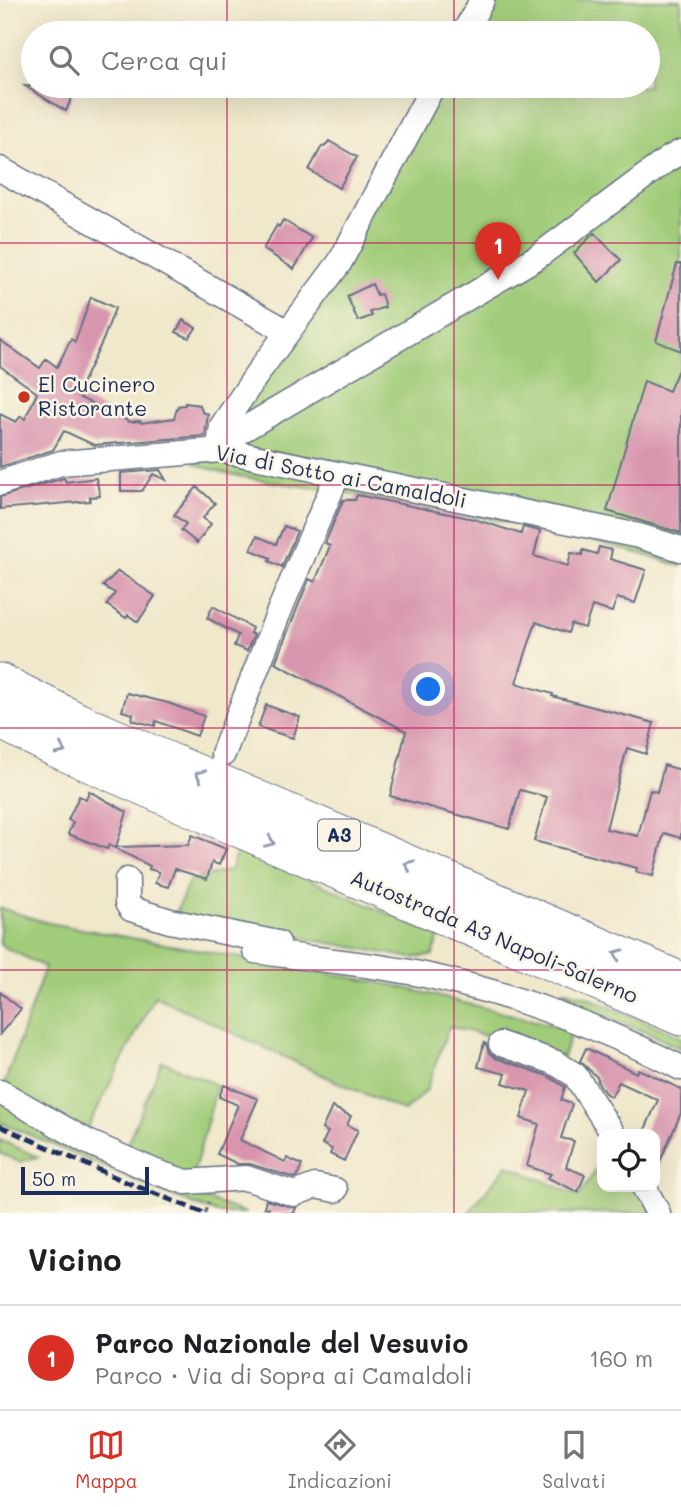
<!DOCTYPE html>
<html lang="it">
<head>
<meta charset="utf-8">
<style>
	:root { --surface:#fff; --page:#f2f2f2; --text:#202124; --muted:#757577; --line:#e0e0e0; --accent:#d93025 }
	body { margin:0; font-family:Mali,sans-serif; background:var(--page); color:var(--text) }
	.controls { position:absolute; right:21px; bottom:21px; display:grid; overflow:hidden; border-radius:14px; box-shadow:0 7px 28px #0002 }
	.controls button { width:63px; height:63px; display:grid; place-items:center; padding:0; border:0; border-bottom:2px solid var(--line); background:var(--surface); color:var(--text); font:35px sans-serif }
	.scale { position:absolute; left:21px; bottom:18px; width:128px; box-sizing:border-box; padding-left:7px; border:4px solid #1b2f5e; border-top:0; font-size:19px; line-height:24px; white-space:nowrap; color:#1b2f5e; -webkit-text-stroke:5px #fcf5e5; paint-order:stroke }
	.you { position:absolute; left:429px; top:690px; width:24px; height:24px; margin:-18px; border:5px solid #fff; border-radius:50%; background:#1a73e8; box-shadow:0 0 0 10px #1a73e833 }
	.badge { display:grid; place-items:center; width:46px; height:46px; border-radius:50%; background:var(--accent); color:#fff; font-size:23px; font-weight:700 }
	.pin { position:absolute; translate:-50% -58px; filter:drop-shadow(0 2px 4px #0008) }
	.pin::after { content:''; position:absolute; top:37px; width:24px; height:21px; background:inherit; clip-path:polygon(0 0,100% 0,50% 100%) }
	.list { margin:0; padding:0; list-style:none }
	h2 { display:flex; justify-content:space-between; align-items:center; height:91px; margin:0; padding:0 28px; font-size:30px }
	h2 small { font-size:23px; font-weight:400; color:var(--muted) }
	.list li { display:grid; grid-template-columns:46px 1fr auto; gap:21px; align-items:center; box-sizing:border-box; height:105px; padding:0 28px; border-top:2px solid var(--line) }
	.list b { display:block; font-size:26px; white-space:nowrap }
	.list p { margin:0; font-size:23px; white-space:nowrap; color:var(--muted) }
	.list em { font-size:23px; font-style:normal; color:var(--muted) }
	.icon { flex:none; width:38px; height:38px; fill:none; stroke:currentColor; stroke-width:2; stroke-linecap:round; stroke-linejoin:round }
	.map { position:relative; flex:none; width:681px; height:1213px; overflow:hidden }
	.search { position:absolute; background:var(--surface); box-shadow:0 7px 28px #0002; left:21px; right:21px; top:21px; height:77px; display:flex; align-items:center; gap:18px; box-sizing:border-box; padding:0 24px; border-radius:38px; color:var(--muted); font-size:26px }
	.sheet { height:196px; background:var(--surface) }
	nav { display:flex; justify-content:space-around; align-items:center; box-sizing:border-box; height:98px; border-top:2px solid var(--line); background:var(--surface); font-size:19px; color:var(--muted) }
	nav a { display:grid; justify-items:center; gap:4px }
	nav .on { color:var(--accent) }
	.map>svg:first-child { display:block }
</style>
</head>
<body>
<div class="map">
<svg width="681" height="1213" viewBox="0 0 681 1213">
	<rect width="100%" height="100%" fill="#fcf5e5"/>
	<filter id="ink" filterUnits="userSpaceOnUse"><feTurbulence type="fractalNoise" baseFrequency=".0143" numOctaves="2"/><feDisplacementMap in="SourceGraphic" scale="14" xChannelSelector="R" yChannelSelector="G"/><feConvolveMatrix kernelMatrix="1 2 1 2 8 2 1 2 1" color-interpolation-filters="sRGB"/></filter>
	<filter id="wash" filterUnits="userSpaceOnUse"><feTurbulence type="fractalNoise" baseFrequency=".00686" numOctaves="4" result="noise"/><feDisplacementMap in="SourceGraphic" scale="28" xChannelSelector="R" yChannelSelector="G"/><feGaussianBlur stdDeviation="1.57" result="paint"/><feColorMatrix in="noise" values="0 0 0 0 0 0 0 0 0 0 0 0 0 0 0 0 0 1.4 0 .05"/><feComposite in="paint" operator="in"/></filter>
	<g filter="url(#wash)">
		<rect width="100%" height="100%" fill="#efe8cb"/>
		<path fill="#a1cc79" stroke="#5e7e6c" stroke-width="2" d="M 475,0 L 681,0 L 681,566 C 575,532 462,513 352,494 C 299,484 246,482 195,464 L 344,236 L 427,86 L 648,86 L 648,33 L 456,33 Z
			M 238,848 L 439,936 L 433,955 L 413,958 L 175,915 L 189,881 L 230,870 Z
			M 0,908 L 48,923 L 393,985 L 572,1030 L 563,1057 L 449,1026 L 426,1091 L 404,1111 L 331,1079 L 155,996 L 84,1135 L 2,1091 L 45,967 L 0,945 Z
			M 566,991 L 587,997 L 681,1037 L 681,1049 L 655,1036 L 552,996 Z
			M 162,1061 L 217,1085 L 192,1179 L 123,1154 Z
			M 0,1098 L 189,1193 L 246,1213 L 217,1213 L 169,1195 L 0,1122 Z
			M 0,1140 L 38,1157 L 19,1162 L 0,1153 Z
			M 602,1161 L 602,1187 L 643,1187 L 654,1213 L 468,1213 L 507,1165 L 579,1196 Z"/>
		<g id="blocks">
			<path fill="#d895ae" d="M 25,86 L 58,86 L 73,95 L 66,111 Z
				M 329,141 L 357,157 L 339,188 L 309,170 L 322,146 L 324,147 Z
				M 283,220 L 312,238 L 294,269 L 263,249 L 277,225 L 279,227 Z
				M 594,233 L 621,260 L 599,282 L 574,253 Z
				M 677,264 L 681,264 L 681,351 L 656,341 Z
				M 372,284 L 377,295 L 381,294 L 385,307 L 370,312 L 372,316 L 358,321 L 347,296 Z
				M 91,297 L 115,308 L 103,340 L 76,396 L 130,422 L 140,421 L 141,423 L 174,418 L 178,406 L 185,405 L 185,403 L 200,405 L 202,412 L 208,414 L 205,436 L 94,445 L 64,431 L 53,450 L 0,467 L 0,414 L 16,422 L 21,416 L 25,419 L 37,393 L 0,366 L 0,340 L 40,368 L 46,359 L 57,367 L 71,339 L 75,342 Z
				M 183,320 L 196,328 L 189,338 L 176,332 Z
				M 681,363 L 681,533 L 607,511 L 644,381 L 669,391 Z
				M 160,470 L 166,480 L 153,474 L 142,491 L 121,491 L 121,473 Z
				M 64,478 L 66,482 L 96,478 L 100,496 L 90,497 L 90,501 L 0,509 L 0,497 Z
				M 197,487 L 215,503 L 203,518 L 211,524 L 197,543 L 181,530 L 186,524 L 174,515 Z
				M 357,495 L 474,519 L 521,534 L 523,527 L 540,531 L 534,556 L 568,566 L 571,553 L 582,555 L 583,550 L 597,554 L 599,547 L 612,550 L 610,559 L 646,570 L 635,603 L 617,598 L 612,612 L 592,606 L 585,628 L 571,624 L 568,633 L 536,622 L 516,683 L 553,694 L 552,696 L 654,723 L 646,754 L 627,748 L 606,829 L 638,836 L 650,790 L 657,792 L 664,765 L 681,770 L 681,838 L 664,833 L 653,876 L 636,872 L 637,868 L 534,841 L 547,797 L 520,790 L 509,829 L 390,796 L 406,731 L 275,663 L 309,579 L 315,582 L 330,546 L 325,543 L 343,500 L 355,500 Z
				M 284,526 L 297,531 L 282,567 L 269,561 L 271,558 L 251,550 L 257,536 L 276,544 Z
				M 118,571 L 155,596 L 138,622 L 128,615 L 126,618 L 107,605 L 115,593 L 103,586 Z
				M 213,606 L 252,628 L 250,633 L 254,635 L 247,651 L 234,646 L 238,635 L 207,618 Z
				M 127,693 L 168,703 L 204,716 L 197,736 L 156,721 L 155,726 L 132,720 L 133,714 L 122,711 Z
				M 266,705 L 300,717 L 293,738 L 258,727 Z
				M 89,791 L 127,812 L 116,847 L 188,845 L 192,835 L 226,849 L 219,865 L 212,862 L 207,879 L 175,869 L 168,887 L 155,883 L 159,872 L 149,869 L 150,866 L 109,845 L 107,849 L 68,834 L 73,822 L 68,820 L 79,796 L 86,799 Z
				M 0,992 L 21,1009 L 0,1034 Z
				M 484,1043 L 486,1044 L 489,1053 L 496,1058 L 548,1076 L 565,1087 L 561,1100 L 572,1104 L 561,1138 L 574,1141 L 566,1167 L 585,1175 L 578,1192 L 548,1178 L 551,1174 L 527,1166 L 539,1124 L 521,1118 L 529,1091 L 503,1083 L 506,1074 L 478,1067 Z
				M 586,1048 L 636,1073 L 638,1069 L 681,1089 L 681,1113 L 655,1173 L 655,1134 L 643,1134 L 658,1100 L 619,1082 L 611,1097 L 605,1093 L 597,1081 L 598,1078 L 580,1061 Z
				M 224,1085 L 258,1099 L 240,1140 L 285,1162 L 287,1158 L 302,1165 L 297,1177 L 294,1178 L 250,1164 L 238,1164 L 217,1154 L 238,1105 L 219,1097 Z
				M 332,1107 L 351,1116 L 347,1125 L 358,1130 L 344,1161 L 330,1154 L 332,1149 L 322,1144 L 328,1132 L 322,1129 Z
				M 266,1200 L 296,1208 L 294,1213 L 267,1213 L 269,1208 L 264,1207 Z"/>
		</g>
	</g>
	<g filter="url(#ink)">
		<use href="#blocks" fill-opacity="0" stroke="#657084" stroke-width="2"/>
		<g fill="none" stroke-linecap="round" stroke-linejoin="round">
			<g stroke="#657084" stroke-width="27">
				<path id="minor" d="M 464,33 L 482,0
					M 0,169 L 288,332
					M 221,450 L 239,432 L 537,257 L 668,159 L 681,152
					M 221,450 L 220,439 L 222,426 L 262,367 L 340,262 L 433,86
					M 0,483 L 61,463 L 221,450 L 639,536 L 681,549
					M 223,754 L 280,609 L 338,474
					M 127,880 L 127,903 L 131,909 L 170,921 L 278,943
					M 255,951 C 310,959 366,963 420,974 C 510,993 599,1026 681,1068
					M 501,1044 L 554,1062 L 575,1075 L 613,1134
					M 0,1092 L 88,1142 L 156,1172 L 186,1182 L 246,1178 L 294,1194 L 315,1186 L 335,1190
					M 644,1187 L 658,1213"/>
			</g>
			<g stroke="#657084" stroke-width="39">
				<path id="highway" d="M 0,682 L 77,721 L 157,756 L 681,981
					M 0,720 L 55,748 L 233,826 L 681,1017"/>
			</g>
			<path stroke="#657084" stroke-width="2.5" stroke-dasharray="5 5" stroke-linecap="butt" d="M 205,1213 L 209,1202"/>
			<use href="#minor" stroke="#fff" stroke-width="24"/>
			<use href="#highway" stroke="#fff" stroke-width="37"/>
			<path stroke="#1b2f5e" stroke-width="5" stroke-dasharray="10 5" stroke-linecap="butt" d="M 0,1126 L 126,1182 L 204,1213"/>
		</g>
		<defs><path id="oneway-chevron" d="M-2-3.5L2.5 0L-2 3.5" fill="none" stroke-width="1.6" stroke-linecap="round" stroke-linejoin="round" transform="scale(1.75)"/></defs>
		<g stroke="#8d97ae">
			<use href="#oneway-chevron" transform="translate(61 750) rotate(25)"/>
			<use href="#oneway-chevron" transform="translate(200 775) rotate(-157)"/>
			<use href="#oneway-chevron" transform="translate(270 842) rotate(23)"/>
			<use href="#oneway-chevron" transform="translate(409 865) rotate(-157)"/>
			<use href="#oneway-chevron" transform="translate(618 954) rotate(-157)"/>
		</g>
	</g>
	<path fill="none" stroke="#c2185b" stroke-width="2" stroke-opacity="0.55" d="M 227,0 L 227,33M 454,0 L 454,33M 227,86 L 227,1213M 454,86 L 454,1213M 0,243 L 681,243M 0,485 L 681,485M 0,728 L 681,728M 0,970 L 681,970"/>
	<circle fill="#c8321e" stroke="#fcf5e5" stroke-width="2.5" cx="24" cy="397" r="7"/>
	<g text-anchor="middle" stroke-width="5" stroke-linejoin="round" paint-order="stroke">
		<rect fill="#fcf5e5" stroke="#5e6a86" stroke-width="2" x="318" y="819.5" width="42" height="31" rx="5"/>
		<g font-size="19" font-weight="bold" fill="#1b2f5e">
			<text x="339" y="842">A3</text>
		</g>
		<g font-size="21" fill="#1b2f5e" stroke="#fcf5e5" text-anchor="start">
			<text x="38" y="392">El Cucinero<tspan x="38" dy="24">Ristorante</tspan></text>
		</g>
		<g font-size="21" fill="#1b2f5e" stroke="#fcf5e5">
			<text transform="translate(341 477) rotate(11)" y="7">Via di Sotto ai Camaldoli</text>
			<text transform="translate(494 937) rotate(23)" y="7">Autostrada A3 Napoli-Salerno</text>
		</g>
	</g>
</svg>
<div class="controls">
<button><svg class="icon" aria-label="locate" viewBox="0 0 24 24"><circle cx="12" cy="12" r="6"/><path d="M12 2v4M12 18v4M2 12h4M18 12h4"/></svg></button>
</div>
<div class="scale">50 m</div>
<div class="you"></div>
<div class="pin badge" style="left:498px;top:280px">1</div>
<div class="search"><svg class="icon" aria-label="search" viewBox="0 0 24 24"><circle cx="10" cy="10" r="6"/><path d="M15 15l6 6"/></svg>Cerca qui</div>
</div>
<section class="sheet">
<h2>Vicino<small></small></h2>
<ul class="list">
<li><span class="badge">1</span><div><b>Parco Nazionale del Vesuvio</b><p>Parco · Via di Sopra ai Camaldoli</p></div><em>160 m</em></li>
</ul>
</section>
<nav>
<a class="on"><svg class="icon" aria-label="map" viewBox="0 0 24 24"><path d="M3 6l6-2 6 2 6-2v14l-6 2-6-2-6 2zM9 4v14M15 6v14"/></svg>Mappa</a>
<a><svg class="icon" aria-label="directions" viewBox="0 0 24 24"><path d="M12 3l9 9-9 9-9-9zM9 14v-3h6M13 9l2 2-2 2"/></svg>Indicazioni</a>
<a><svg class="icon" aria-label="saved" viewBox="0 0 24 24"><path d="M7 4h10v16l-5-4-5 4z"/></svg>Salvati</a>
</nav>
</body>
</html>
